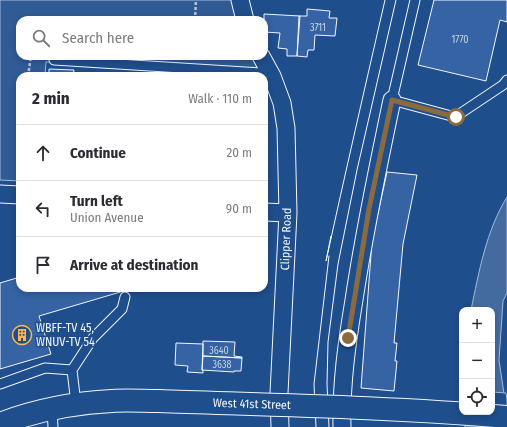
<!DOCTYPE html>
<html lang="en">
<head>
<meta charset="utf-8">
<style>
	:root { --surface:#fff; --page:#f7f7f7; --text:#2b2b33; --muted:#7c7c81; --line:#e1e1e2 }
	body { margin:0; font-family:"Fira Sans Condensed",sans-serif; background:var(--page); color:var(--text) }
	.controls { position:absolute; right:12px; bottom:12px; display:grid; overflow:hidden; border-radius:8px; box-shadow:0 2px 6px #0003 }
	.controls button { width:36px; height:36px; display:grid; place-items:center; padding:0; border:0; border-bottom:1px solid var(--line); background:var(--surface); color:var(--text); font:20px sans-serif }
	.stop { position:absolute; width:12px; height:12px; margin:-9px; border:3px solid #8a6a3f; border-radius:50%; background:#fff }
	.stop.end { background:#8a6a3f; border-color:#fff; box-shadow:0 1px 4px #0008 }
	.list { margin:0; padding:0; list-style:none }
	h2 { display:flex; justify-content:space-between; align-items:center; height:52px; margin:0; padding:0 16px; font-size:17px }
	h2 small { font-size:13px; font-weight:400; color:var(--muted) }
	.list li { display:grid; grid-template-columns:26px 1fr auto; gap:12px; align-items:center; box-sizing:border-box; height:56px; padding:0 16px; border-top:1px solid var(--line) }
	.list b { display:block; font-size:15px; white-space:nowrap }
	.list p { margin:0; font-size:13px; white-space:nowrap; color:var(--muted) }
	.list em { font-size:13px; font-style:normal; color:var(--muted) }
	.icon { flex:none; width:22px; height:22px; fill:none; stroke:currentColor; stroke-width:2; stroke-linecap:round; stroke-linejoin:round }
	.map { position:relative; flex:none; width:507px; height:427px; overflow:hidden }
	.search { position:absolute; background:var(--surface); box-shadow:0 2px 6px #0003; left:16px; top:16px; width:252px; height:44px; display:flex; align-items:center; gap:10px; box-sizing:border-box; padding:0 14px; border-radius:12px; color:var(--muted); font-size:15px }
	.panel { position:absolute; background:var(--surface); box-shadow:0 2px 6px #0003; left:16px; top:72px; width:252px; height:220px; border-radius:12px }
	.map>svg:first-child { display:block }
</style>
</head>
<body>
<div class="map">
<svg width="507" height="427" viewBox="0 0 507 427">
	<rect width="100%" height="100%" fill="#1f4e8c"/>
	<path fill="#305b95" stroke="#a8bbd7" d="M 0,0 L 242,0 L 246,20 L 20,20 L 20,56 L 256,56 L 264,74 L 46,62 L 45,76 L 20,76 L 20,181 L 0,180 Z"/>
	<path fill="#446ba0" stroke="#a8bbd7" d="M 507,197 L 507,293 L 503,301 L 499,360 L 507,414 L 492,412 L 492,310 L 471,310 C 479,272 486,231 507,197 Z"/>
	<path fill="#1f4e8c" stroke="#a8bbd7" d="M 492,392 L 506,393 L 507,400 L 507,427 L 465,427 L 464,412 L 492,412 Z"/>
	<path fill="#3563a3" stroke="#f2f6ff" d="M 434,0 L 507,0 L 507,22 L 500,20 L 486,81 L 418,65 Z
		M 307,9 L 330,11 L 329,18 L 337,18 L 335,36 L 315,35 L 314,50 L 308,50 L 307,57 L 297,56 L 299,16 L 307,16 Z
		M 264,14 L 300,16 L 297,56 L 287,56 L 287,49 L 278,48 L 280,33 L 264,32 Z
		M 49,69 L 74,70 L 73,76 L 49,76 Z
		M 387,172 L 417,175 L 403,244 L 394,343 L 397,343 L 395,361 L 397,361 L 394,391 L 361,388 L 372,241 Z
		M 20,277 L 20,288 L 134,288 L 39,316 L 51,354 L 0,369 L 0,283 Z
		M 203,341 L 235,342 L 234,356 L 242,357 L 242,358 L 203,356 Z
		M 176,343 L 203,344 L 202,370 L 203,370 L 203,373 L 187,372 L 188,366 L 175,365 Z
		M 203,356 L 242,358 L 241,371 L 234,371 L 234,372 L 202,370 Z"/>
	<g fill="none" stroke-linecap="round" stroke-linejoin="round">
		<g stroke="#f2f6ff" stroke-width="11">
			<path id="lane" d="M 415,0 L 392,100 L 455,117 L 503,85 L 507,80
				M 54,60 L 261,73 L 272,76
				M 0,384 L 45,368 L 72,370
				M 76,404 L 72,370 L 93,338 L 122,309 L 125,297
				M 52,409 L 53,427"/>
		</g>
		<g stroke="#f2f6ff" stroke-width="19">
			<path id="street" d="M 240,0 L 245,20
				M 261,56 L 272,76 L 282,103 L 286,128 L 288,213 L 279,393 L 280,427
				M 0,194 L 20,195
				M 264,212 L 288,213
				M 342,427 C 341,384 347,342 354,300 C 364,233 378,166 392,100"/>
		</g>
		<g stroke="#f2f6ff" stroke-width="24">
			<path id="secondary" d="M 0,424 C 36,410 74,403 112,401 C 127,400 143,401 158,401"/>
		</g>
		<path stroke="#b3c4dc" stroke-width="2.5" stroke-dasharray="3 2" stroke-linecap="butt" d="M 195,20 L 196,0
			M 28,76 L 31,56"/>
		<use href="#lane" stroke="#1f4e8c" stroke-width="9"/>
		<use href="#street" stroke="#1f4e8c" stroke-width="17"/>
		<use href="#secondary" stroke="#1f4e8c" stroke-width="22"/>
		<path stroke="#f2f6ff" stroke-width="1" d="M 331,238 L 331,236 L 326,261 C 345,174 365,87 385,0
			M 316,427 L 314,384 L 329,256
			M 329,427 L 327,384 L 328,342 L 338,264 L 357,170 L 396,0"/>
		<g stroke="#f2f6ff" stroke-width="24" stroke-linecap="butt">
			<g id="secondary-bridge">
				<path id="s1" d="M 158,401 C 274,405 391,407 507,417"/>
			</g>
		</g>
		<use href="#secondary-bridge" stroke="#1f4e8c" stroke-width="22"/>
	</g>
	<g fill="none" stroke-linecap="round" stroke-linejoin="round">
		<path stroke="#8a6a3f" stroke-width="5" d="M 348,338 L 369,209 L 392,100 L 456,117"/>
	</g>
	<defs>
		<g id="building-ring" transform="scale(1)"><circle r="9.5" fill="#1f4e8c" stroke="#ffb74d" stroke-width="1.5"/><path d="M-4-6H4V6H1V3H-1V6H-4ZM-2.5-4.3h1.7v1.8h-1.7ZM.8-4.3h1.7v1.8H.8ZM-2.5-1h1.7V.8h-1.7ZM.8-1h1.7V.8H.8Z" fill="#ffb74d"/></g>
	</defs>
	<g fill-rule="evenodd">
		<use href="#building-ring" x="22" y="335"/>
	</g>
	<g text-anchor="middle" stroke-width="3" stroke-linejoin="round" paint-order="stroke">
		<g font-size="10" fill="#c3d1e8">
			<text x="318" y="31">3711</text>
			<text x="460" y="43">1770</text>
			<text x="219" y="354">3640</text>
			<text x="222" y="368">3638</text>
		</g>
		<g font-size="12" fill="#f2f6ff" stroke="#1f4e8c">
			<text transform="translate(286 239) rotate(-88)" y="4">Clipper Road</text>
			<text dy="4" stroke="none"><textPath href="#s1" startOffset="94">West 41st Street</textPath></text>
		</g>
		<g font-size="12" fill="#f2f6ff" stroke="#1f4e8c" text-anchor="start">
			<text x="36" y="332">WBFF-TV 45,<tspan x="36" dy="14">WNUV-TV 54</tspan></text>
		</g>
	</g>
</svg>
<div class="controls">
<button>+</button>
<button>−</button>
<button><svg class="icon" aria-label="locate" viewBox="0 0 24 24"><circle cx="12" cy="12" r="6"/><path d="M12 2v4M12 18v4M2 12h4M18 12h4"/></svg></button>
</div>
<div class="stop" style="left:456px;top:117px"></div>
<div class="stop end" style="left:348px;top:338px"></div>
<div class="search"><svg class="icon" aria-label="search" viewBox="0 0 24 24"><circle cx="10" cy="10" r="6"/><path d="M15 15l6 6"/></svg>Search here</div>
<section class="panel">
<h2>2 min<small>Walk · 110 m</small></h2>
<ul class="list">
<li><svg class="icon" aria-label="ahead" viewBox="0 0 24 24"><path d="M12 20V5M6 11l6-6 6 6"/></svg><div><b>Continue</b></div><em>20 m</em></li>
<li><svg class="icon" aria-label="left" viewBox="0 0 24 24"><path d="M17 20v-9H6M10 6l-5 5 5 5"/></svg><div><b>Turn left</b><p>Union Avenue</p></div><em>90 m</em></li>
<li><svg class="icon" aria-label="arrive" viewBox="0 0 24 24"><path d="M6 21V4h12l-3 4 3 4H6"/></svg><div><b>Arrive at destination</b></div></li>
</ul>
</section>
</div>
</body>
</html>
